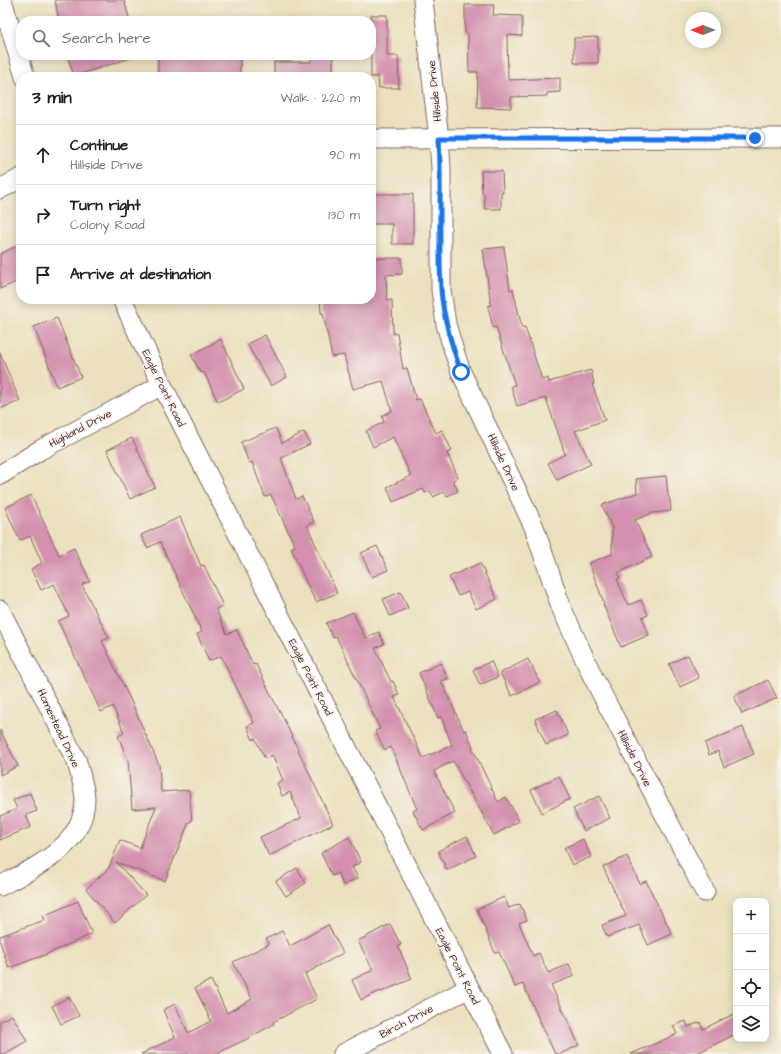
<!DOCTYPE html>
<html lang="en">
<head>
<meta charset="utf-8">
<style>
	:root { --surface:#fff; --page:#f6f6f6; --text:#222; --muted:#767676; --line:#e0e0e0 }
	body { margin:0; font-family:"Architects Daughter",sans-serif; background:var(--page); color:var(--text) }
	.controls { position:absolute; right:12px; bottom:12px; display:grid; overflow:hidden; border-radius:8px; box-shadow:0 2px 10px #0003 }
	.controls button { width:36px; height:36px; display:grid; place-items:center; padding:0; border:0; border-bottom:1px solid var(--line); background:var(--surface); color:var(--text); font:20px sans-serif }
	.compass { position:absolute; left:685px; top:12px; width:36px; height:36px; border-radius:50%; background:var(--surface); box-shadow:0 2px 10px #0003; rotate:270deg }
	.stop { position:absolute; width:12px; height:12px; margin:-9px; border:3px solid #1a73e8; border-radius:50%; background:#fff }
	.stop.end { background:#1a73e8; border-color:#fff; box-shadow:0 1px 4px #0008 }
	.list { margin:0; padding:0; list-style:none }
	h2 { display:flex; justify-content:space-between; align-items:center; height:52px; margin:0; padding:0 16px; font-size:17px }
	h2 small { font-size:13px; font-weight:400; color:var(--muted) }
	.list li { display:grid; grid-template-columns:26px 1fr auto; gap:12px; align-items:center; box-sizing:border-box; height:60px; padding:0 16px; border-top:1px solid var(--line) }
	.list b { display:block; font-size:15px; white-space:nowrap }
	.list p { margin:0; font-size:13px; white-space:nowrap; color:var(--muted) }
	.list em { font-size:13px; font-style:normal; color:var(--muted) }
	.icon { flex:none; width:22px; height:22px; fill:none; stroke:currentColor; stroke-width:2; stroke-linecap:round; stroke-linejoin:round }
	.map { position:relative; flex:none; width:781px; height:1054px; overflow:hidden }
	.search { position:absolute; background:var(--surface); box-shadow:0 2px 10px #0003; left:16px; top:16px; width:360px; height:44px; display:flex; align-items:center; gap:10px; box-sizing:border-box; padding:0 14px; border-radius:16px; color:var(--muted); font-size:15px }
	.panel { position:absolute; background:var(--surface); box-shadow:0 2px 10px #0003; left:16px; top:72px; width:360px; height:232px; border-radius:16px }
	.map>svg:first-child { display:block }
</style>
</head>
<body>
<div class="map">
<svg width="781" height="1054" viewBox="0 0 781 1054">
	<rect width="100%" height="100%" fill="#f7f3e8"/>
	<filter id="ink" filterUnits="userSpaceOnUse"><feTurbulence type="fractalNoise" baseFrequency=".025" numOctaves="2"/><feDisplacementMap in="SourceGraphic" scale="8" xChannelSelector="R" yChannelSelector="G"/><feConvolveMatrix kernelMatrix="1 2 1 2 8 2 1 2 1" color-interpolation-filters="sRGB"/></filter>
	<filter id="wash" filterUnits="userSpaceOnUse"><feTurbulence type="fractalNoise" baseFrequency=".012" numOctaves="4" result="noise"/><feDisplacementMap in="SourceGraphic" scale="16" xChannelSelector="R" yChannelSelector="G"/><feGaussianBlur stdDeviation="0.9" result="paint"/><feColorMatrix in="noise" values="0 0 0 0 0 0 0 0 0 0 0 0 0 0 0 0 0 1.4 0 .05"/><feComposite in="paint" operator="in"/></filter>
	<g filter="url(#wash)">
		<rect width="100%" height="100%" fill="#ebe0be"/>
		<g id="blocks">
			<path fill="#d390af" d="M 55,0 L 124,0 L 130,21 L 59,21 Z
				M 465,5 L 494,5 L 493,15 L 522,16 L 522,36 L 507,35 L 508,80 L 560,78 L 560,92 L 547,93 L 547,96 L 511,97 L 511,108 L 477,107 L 478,72 L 469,72 L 468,34 L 465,33 Z
				M 371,15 L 387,15 L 387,56 L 398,56 L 399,88 L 379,88 L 378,77 L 371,77 Z
				M 598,37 L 598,63 L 574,63 L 574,38 Z
				M 67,55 L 130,55 L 131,58 L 74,76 Z
				M 158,55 L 209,55 L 209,59 L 240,58 L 240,77 L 158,77 Z
				M 311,55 L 333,55 L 333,77 L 274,77 L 274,62 L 311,62 Z
				M 481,171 L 502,171 L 503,192 L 501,192 L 501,209 L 485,209 L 484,193 L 482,193 Z
				M 371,194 L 413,194 L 413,244 L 392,244 L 392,224 L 371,224 Z
				M 21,244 L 21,280 L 0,289 L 0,254 Z
				M 504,247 L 510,290 L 513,289 L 522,328 L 525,327 L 542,380 L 548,378 L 549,382 L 591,370 L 594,384 L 592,384 L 605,420 L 575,431 L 591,464 L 557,480 L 548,463 L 565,454 L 546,398 L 517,406 L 511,386 L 515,385 L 496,327 L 493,328 L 488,306 L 491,305 L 483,249 Z
				M 371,258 L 402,258 L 402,274 L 386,275 L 387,300 L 392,300 L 393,334 L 397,333 L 403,369 L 407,368 L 416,400 L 420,399 L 436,433 L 442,430 L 452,451 L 447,453 L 458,477 L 453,480 L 458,491 L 447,496 L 444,492 L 433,497 L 430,491 L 425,493 L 423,489 L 393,502 L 387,487 L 411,476 L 393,437 L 373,447 L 366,431 L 384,422 L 382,416 L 392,411 L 383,381 L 353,389 L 344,355 L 332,357 L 323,313 L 321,313 L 320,299 L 345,299 L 345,302 L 371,301 Z
				M 57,318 L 81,377 L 57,387 L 34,327 Z
				M 265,335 L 287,377 L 271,386 L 247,344 Z
				M 221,339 L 244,389 L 218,402 L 204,372 L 201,373 L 191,355 Z
				M 0,353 L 20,401 L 0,409 Z
				M 276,428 L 282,443 L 304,432 L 310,444 L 281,458 L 296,499 L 302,496 L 314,522 L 307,525 L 337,593 L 316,602 L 314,597 L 313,597 L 291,548 L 295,546 L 271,495 L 265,497 L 252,462 L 249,463 L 241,442 Z
				M 132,438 L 155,487 L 130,499 L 107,450 Z
				M 666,476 L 668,495 L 670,500 L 671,511 L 653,513 L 635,520 L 652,557 L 618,573 L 620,578 L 617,579 L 628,605 L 641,600 L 648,615 L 642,617 L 649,635 L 621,647 L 603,604 L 604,603 L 589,563 L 612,554 L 612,528 L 602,505 L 637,493 L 636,479 Z
				M 31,495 L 59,555 L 74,548 L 90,581 L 82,585 L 109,638 L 102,641 L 131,701 L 159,765 L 161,792 L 189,790 L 192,821 L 189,822 L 165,881 L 116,862 L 146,895 L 115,923 L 86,889 L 109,868 L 120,840 L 140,848 L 156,807 L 132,809 L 128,760 L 118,736 L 124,733 L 113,706 L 101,712 L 58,621 L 69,616 L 54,584 L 41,590 L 31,569 L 42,563 L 30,536 L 20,541 L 5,508 Z
				M 180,517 L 201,566 L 204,565 L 223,606 L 216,609 L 227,634 L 237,630 L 253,665 L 256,664 L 279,711 L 280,711 L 333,824 L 269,856 L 260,837 L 301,818 L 290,792 L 282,796 L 277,783 L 283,780 L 272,755 L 265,759 L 255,738 L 253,740 L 247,726 L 254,723 L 221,656 L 209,661 L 197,634 L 202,632 L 160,542 L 147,548 L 141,535 Z
				M 377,546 L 388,570 L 372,577 L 361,553 Z
				M 480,563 L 497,599 L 476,609 L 468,592 L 458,596 L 449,577 Z
				M 401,592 L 408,608 L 390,616 L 383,599 Z
				M 353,612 L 365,638 L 379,632 L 384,644 L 375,648 L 391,682 L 393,681 L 399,695 L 394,697 L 423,758 L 452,745 L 441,717 L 438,718 L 419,673 L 441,663 L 448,679 L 441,681 L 464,731 L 466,730 L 473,747 L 472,747 L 498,802 L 506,797 L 519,821 L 494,835 L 453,761 L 434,771 L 455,813 L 423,830 L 413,811 L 417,809 L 391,747 L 385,750 L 375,731 L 380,729 L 336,636 L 333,638 L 326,623 Z
				M 688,655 L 699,678 L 680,687 L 669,664 Z
				M 528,659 L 540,682 L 512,696 L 500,673 Z
				M 491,661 L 498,677 L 480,685 L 473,670 Z
				M 768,680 L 777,698 L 742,714 L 734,696 Z
				M 557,710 L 568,735 L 546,745 L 535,719 Z
				M 743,727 L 754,754 L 724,767 L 718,751 L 709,755 L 705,743 Z
				M 0,730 L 18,766 L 0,775 Z
				M 559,776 L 570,799 L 542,813 L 531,790 Z
				M 30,793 L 37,811 L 26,815 L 31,827 L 0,840 L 0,816 L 17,809 L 13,800 Z
				M 599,796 L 610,818 L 584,831 L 573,809 Z
				M 467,836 L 476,856 L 447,870 L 438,851 Z
				M 349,837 L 361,862 L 352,867 L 358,878 L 343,885 L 338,873 L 332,876 L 321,853 Z
				M 583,839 L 591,857 L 572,865 L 564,848 Z
				M 627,856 L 640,884 L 646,881 L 672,934 L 648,945 L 639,925 L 607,937 L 602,925 L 626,916 L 603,867 Z
				M 297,868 L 306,883 L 286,896 L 276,881 Z
				M 504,897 L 509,908 L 520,904 L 527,920 L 519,923 L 533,956 L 539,953 L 548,973 L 569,964 L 574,976 L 551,985 L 579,1045 L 560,1054 L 555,1054 L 523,984 L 515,987 L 499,952 L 495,953 L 477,909 Z
				M 78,901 L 92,934 L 45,955 L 9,968 L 0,942 L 0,936 L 45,920 L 43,916 Z
				M 390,924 L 401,945 L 398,946 L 412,979 L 381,992 L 380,991 L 361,1000 L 352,980 L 373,970 L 358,941 Z
				M 328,925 L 343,953 L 305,974 L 317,999 L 273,1022 L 274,1024 L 245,1040 L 215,1054 L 141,1054 L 175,1037 L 163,1010 L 175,1004 L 188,1033 L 211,1021 L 195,988 L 211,980 L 227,1013 L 252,999 L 233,962 L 269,944 L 266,939 L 282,931 L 290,946 Z
				M 69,997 L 79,1016 L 61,1024 L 52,1006 Z
				M 736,1013 L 736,1034 L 695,1054 L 631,1054 L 677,1034 L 673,1026 L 686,1021 L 688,1027 L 700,1022 L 703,1029 Z
				M 12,1015 L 27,1041 L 4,1054 L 0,1054 L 0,1021 Z"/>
		</g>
	</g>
	<g filter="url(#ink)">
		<use href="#blocks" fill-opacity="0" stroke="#82635e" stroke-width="1"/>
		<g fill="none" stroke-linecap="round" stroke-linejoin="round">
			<g stroke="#82635e" stroke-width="21">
				<path id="minor" d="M 2,0 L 25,77
					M 423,0 L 439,139 L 441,168 L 441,290 L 446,324 L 453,348 L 461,372 L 534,527 L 561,607 L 593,677 L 705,892
					M 371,139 L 781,138
					M 0,189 L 21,178
					M 122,299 L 162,385 L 503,1054
					M 0,475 L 40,450 L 162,385
					M 0,610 L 77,762 C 80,774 84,786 85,798 C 85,846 36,867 0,886
					M 343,1054 L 469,988"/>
			</g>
			<use href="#minor" stroke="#fff" stroke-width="19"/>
		</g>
	</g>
	<g fill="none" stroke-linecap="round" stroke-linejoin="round" filter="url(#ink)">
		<path stroke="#1a73e8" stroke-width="5" d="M 461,372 C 452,345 443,318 441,289 C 438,239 442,189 439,138 L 755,138"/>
	</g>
	<g text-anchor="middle" stroke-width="3" stroke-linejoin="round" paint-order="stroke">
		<g font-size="11" fill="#4a1f2b" stroke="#f7f3e8">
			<text transform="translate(434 91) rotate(-96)" y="4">Hillside Drive</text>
			<text transform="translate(164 388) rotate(64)" y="4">Eagle Point Road</text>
			<text transform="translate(80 428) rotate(-28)" y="4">Highland Drive</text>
			<text transform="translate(504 462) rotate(65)" y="4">Hillside Drive</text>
			<text transform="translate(311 677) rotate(63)" y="4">Eagle Point Road</text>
			<text transform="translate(59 728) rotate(65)" y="4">Homestead Drive</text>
			<text transform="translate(635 758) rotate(63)" y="4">Hillside Drive</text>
			<text transform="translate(458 966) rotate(63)" y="4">Eagle Point Road</text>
			<text transform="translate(406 1021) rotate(-28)" y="4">Birch Drive</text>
		</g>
	</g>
</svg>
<div class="controls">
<button>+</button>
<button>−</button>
<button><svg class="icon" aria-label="locate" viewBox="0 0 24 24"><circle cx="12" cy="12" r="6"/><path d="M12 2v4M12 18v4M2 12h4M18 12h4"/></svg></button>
<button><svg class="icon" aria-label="layers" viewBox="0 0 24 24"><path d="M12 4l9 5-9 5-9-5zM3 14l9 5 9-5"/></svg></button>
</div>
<svg class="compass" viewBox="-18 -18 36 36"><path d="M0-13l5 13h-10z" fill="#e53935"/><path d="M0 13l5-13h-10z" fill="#767676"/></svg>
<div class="stop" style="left:461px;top:372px"></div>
<div class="stop end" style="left:755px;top:138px"></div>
<div class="search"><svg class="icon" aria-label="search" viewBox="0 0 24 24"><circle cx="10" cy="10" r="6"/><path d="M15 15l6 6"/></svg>Search here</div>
<section class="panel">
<h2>3 min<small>Walk · 220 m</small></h2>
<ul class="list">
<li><svg class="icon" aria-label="ahead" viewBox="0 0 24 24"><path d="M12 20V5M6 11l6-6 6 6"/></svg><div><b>Continue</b><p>Hillside Drive</p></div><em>90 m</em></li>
<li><svg class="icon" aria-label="right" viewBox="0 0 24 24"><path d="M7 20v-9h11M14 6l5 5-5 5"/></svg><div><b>Turn right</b><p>Colony Road</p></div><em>130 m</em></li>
<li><svg class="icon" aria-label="arrive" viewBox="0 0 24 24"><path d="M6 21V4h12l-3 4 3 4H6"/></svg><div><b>Arrive at destination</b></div></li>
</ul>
</section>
</div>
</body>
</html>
